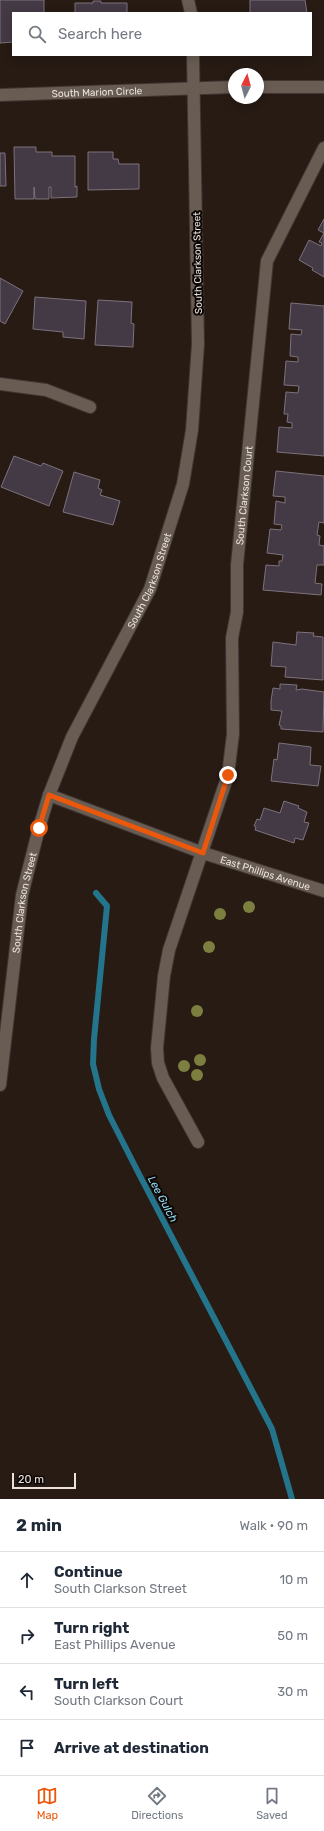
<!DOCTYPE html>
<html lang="en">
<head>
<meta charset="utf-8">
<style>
	:root { --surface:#fff; --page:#f2f2f3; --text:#1f2937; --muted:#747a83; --line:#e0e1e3; --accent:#ea580c }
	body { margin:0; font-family:Rubik,sans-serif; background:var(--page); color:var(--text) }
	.compass { position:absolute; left:228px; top:68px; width:36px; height:36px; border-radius:50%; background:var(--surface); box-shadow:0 2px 10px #0003; rotate:6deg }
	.scale { position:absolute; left:12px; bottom:10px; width:64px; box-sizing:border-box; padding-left:4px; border:2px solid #eae2dd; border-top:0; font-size:11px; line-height:14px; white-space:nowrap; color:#eae2dd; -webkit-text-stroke:3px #0c0705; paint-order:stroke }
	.stop { position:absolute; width:12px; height:12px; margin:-9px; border:3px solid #ea580c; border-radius:50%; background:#fff }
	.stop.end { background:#ea580c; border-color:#fff; box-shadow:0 1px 4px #0008 }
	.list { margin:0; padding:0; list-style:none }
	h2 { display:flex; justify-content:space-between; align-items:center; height:52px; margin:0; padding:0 16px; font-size:17px }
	h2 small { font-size:13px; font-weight:400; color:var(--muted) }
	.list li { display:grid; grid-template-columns:26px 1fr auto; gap:12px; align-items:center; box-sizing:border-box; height:56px; padding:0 16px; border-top:1px solid var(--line) }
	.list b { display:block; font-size:15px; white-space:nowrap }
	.list p { margin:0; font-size:13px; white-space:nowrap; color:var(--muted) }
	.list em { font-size:13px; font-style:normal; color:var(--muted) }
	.icon { flex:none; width:22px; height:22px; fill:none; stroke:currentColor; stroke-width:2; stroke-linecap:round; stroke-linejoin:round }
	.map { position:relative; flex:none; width:324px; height:1499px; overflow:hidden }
	.search { position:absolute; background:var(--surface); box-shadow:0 2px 10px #0003; left:12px; right:12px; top:12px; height:44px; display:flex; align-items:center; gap:10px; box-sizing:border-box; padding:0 14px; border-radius:0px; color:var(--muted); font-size:15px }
	.sheet { height:276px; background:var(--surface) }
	nav { display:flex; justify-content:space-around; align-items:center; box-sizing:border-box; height:56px; border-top:1px solid var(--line); background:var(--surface); font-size:11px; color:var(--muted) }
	nav a { display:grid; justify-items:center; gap:2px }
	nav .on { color:var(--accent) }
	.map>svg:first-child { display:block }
</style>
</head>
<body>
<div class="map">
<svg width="324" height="1499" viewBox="0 0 324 1499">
	<rect width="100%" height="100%" fill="#271b14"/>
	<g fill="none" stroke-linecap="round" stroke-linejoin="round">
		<path stroke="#24748c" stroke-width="6" d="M 96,893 L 107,906 L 94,1039 L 93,1064 L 99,1089 L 109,1115 L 139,1174 L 272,1429 L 292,1499"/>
	</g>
	<path fill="#443a45" stroke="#7d717d" d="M 0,0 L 44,0 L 44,13 L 13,13 L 13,42 L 0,43 Z
		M 250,0 L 305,0 L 307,13 L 250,13 Z
		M 93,1 L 101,1 L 101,3 L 127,3 L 127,13 L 75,13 L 75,3 L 93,3 Z
		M 14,147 L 36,147 L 36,152 L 52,152 L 52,156 L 75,156 L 75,187 L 77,186 L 77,197 L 51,198 L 51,187 L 49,187 L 49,199 L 35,199 L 34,187 L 34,199 L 15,199 Z
		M 88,152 L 113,152 L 113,159 L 118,159 L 119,164 L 139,164 L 139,189 L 88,190 Z
		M 0,153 L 5,153 L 6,186 L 0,186 Z
		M 324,219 L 324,277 L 312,270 L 313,268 L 299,260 L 309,240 L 321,246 L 322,243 L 319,242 L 324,233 L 318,230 Z
		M 0,278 L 23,291 L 5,324 L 0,321 Z
		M 35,297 L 86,301 L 84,339 L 63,337 L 63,332 L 33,329 Z
		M 98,300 L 132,302 L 131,323 L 134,324 L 133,347 L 95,345 Z
		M 291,303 L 324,306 L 324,456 L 277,452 L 279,427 L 292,428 L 292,423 L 287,422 L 288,414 L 284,414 L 286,392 L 298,393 L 299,386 L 284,385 L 286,361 L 298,362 L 298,357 L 290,356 L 291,334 L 301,335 L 302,330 L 289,329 Z
		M 14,456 L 41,466 L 43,463 L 63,471 L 49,506 L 1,487 Z
		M 276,471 L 324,476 L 324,523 L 319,522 L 317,535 L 320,536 L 319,545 L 324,546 L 324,565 L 317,565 L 315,583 L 322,584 L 321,595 L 263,590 L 266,565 L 279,566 L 279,561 L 282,561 L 283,555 L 267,553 L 270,529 L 281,530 L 282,525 L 274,524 L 276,501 L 285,503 L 285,497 L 273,496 Z
		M 74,472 L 100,480 L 98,488 L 102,490 L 100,495 L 120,501 L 113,525 L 63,512 Z
		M 297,632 L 314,633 L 313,636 L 323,637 L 323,680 L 285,677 L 286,667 L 271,666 L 273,642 L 296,645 Z
		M 280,684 L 297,685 L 296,690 L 302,689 L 324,692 L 323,732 L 281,729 L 281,726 L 279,725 L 282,711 L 271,710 L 271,701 L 273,688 L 280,689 Z
		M 279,743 L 311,747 L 310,765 L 321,766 L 318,786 L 271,781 L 274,759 L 277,760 Z
		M 284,801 L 299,806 L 298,808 L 307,812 L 304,822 L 309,823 L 303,840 L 295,838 L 294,843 L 255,830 L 256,827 L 254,826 L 257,819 L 260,820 L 264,808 L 280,813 Z"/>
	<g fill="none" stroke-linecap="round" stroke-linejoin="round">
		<g stroke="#3f3632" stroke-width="14">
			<g id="minor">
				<path d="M 188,0 L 191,13"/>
				<path d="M 258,87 L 324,87"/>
				<path id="s1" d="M 0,95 L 234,87"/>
				<path d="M 0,384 L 46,390 L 90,407"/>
				<path id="s2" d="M 49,795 L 203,853 L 324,891"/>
				<path id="s3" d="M 0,1085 L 22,895 L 39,828 L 49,795 L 72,737 L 150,589 L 183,484 L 192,430 L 198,344 L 193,55"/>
				<path id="s4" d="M 198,1142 L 163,1078 L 158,1063 L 157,1048 L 164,976 L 169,950 L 228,775 L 233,734 L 232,638 L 237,612 L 237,565 L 267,261 L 324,148"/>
			</g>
		</g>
		<use href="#minor" stroke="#695c53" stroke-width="12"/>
	</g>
	<g fill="#7c7f3f">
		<circle cx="249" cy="907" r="6"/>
		<circle cx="220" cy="914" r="6"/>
		<circle cx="209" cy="947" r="6"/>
		<circle cx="197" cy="1011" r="6"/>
		<circle cx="200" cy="1060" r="6"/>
		<circle cx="184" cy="1066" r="6"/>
		<circle cx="197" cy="1075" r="6"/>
	</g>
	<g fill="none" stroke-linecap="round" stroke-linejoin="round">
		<path stroke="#ea580c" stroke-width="5" d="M 39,828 L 49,795 L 203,853 L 228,775"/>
	</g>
	<g text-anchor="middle" stroke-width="4" stroke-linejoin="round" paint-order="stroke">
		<g font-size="10" fill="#eae2dd" stroke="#0c0705">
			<text dy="4" stroke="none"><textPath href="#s1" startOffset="97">South Marion Circle</textPath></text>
			<text transform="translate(197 263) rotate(-91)" y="4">South Clarkson Street</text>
			<text dy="4" stroke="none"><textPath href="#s4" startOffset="668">South Clarkson Court</textPath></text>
			<text dy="4" stroke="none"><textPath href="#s3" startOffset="532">South Clarkson Street</textPath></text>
			<text dy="4" stroke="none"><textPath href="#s2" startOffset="230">East Phillips Avenue</textPath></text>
			<text dy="4" stroke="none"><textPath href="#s3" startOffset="184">South Clarkson Street</textPath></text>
		</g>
		<g font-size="11" font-style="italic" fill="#93dcf6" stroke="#0c0705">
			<text transform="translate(163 1199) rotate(62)" y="4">Lee Gulch</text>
		</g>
	</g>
</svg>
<svg class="compass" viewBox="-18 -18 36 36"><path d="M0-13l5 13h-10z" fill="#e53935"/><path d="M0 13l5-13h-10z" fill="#747a83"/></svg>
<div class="scale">20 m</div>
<div class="stop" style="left:39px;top:828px"></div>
<div class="stop end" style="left:228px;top:775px"></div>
<div class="search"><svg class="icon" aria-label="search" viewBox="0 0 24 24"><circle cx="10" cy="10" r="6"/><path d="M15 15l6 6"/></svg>Search here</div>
</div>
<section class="sheet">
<h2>2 min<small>Walk · 90 m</small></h2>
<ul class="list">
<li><svg class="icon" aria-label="ahead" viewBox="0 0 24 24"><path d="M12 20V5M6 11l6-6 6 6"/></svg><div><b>Continue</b><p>South Clarkson Street</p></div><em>10 m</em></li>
<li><svg class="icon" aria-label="right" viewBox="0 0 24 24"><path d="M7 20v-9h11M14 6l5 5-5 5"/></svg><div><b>Turn right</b><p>East Phillips Avenue</p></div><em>50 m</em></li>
<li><svg class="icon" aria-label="left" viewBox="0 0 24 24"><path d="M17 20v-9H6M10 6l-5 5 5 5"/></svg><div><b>Turn left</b><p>South Clarkson Court</p></div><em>30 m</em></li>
<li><svg class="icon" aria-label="arrive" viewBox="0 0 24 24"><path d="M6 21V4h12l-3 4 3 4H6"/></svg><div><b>Arrive at destination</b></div></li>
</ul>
</section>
<nav>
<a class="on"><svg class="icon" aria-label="map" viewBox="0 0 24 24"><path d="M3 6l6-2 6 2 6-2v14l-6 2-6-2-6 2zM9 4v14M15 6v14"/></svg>Map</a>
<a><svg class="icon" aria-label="directions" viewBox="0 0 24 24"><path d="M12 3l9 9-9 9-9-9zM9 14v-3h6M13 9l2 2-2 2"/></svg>Directions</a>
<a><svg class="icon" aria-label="saved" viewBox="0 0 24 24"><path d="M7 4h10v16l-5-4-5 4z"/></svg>Saved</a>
</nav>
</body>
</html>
